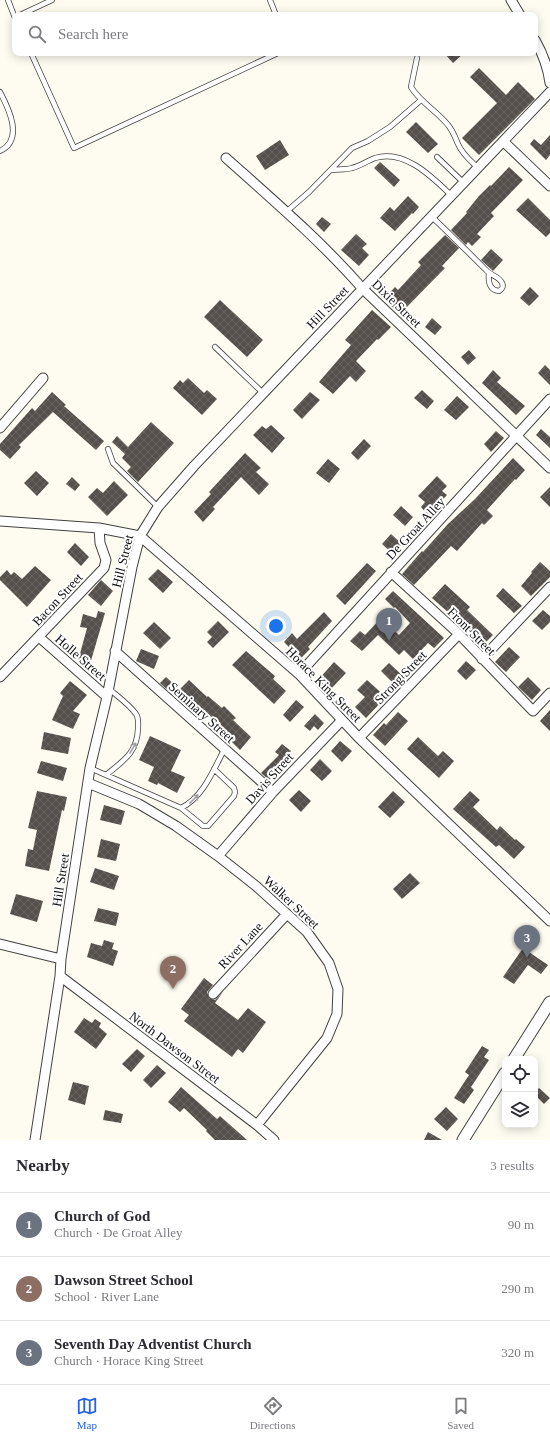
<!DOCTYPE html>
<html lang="en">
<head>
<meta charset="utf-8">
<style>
	:root { --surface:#fff; --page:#f2f2f3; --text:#2b2b33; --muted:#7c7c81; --line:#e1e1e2; --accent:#2563eb }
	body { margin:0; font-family:Georgia,serif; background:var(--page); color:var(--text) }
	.controls { position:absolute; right:12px; bottom:12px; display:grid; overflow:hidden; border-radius:8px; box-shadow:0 2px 10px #0003 }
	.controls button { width:36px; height:36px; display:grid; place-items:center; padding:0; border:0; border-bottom:1px solid var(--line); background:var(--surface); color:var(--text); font:20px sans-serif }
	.you { position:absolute; left:276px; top:626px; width:14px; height:14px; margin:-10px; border:3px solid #fff; border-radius:50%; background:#1a73e8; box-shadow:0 0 0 6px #1a73e833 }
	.badge { display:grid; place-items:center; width:26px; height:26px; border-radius:50%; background:var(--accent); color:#fff; font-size:13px; font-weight:700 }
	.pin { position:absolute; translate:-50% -33px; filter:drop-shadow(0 1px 2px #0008) }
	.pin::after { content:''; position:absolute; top:21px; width:14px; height:12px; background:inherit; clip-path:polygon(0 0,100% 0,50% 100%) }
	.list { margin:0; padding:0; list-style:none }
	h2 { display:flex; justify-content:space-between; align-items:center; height:52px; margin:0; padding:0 16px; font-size:17px }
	h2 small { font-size:13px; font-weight:400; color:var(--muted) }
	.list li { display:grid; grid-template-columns:26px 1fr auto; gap:12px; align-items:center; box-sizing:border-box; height:64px; padding:0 16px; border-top:1px solid var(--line) }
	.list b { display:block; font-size:15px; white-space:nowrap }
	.list p { margin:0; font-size:13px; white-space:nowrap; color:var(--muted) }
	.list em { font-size:13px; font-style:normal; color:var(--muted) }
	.icon { flex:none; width:22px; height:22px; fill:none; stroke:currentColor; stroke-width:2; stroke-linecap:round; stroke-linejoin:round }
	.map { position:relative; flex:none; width:550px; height:1140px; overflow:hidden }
	.search { position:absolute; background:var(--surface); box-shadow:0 2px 10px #0003; left:12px; right:12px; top:12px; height:44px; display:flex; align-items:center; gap:10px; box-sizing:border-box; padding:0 14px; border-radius:8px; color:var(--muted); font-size:15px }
	.sheet { height:244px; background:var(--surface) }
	nav { display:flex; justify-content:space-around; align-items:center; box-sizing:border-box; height:56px; border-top:1px solid var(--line); background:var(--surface); font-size:11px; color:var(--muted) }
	nav a { display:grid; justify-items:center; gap:2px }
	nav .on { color:var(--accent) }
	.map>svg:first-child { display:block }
</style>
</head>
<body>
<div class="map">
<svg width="550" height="1140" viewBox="0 0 550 1140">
	<defs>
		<pattern id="building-cross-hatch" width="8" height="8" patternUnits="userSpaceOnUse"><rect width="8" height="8" fill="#56504c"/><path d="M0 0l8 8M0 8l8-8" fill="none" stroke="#696561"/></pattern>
	</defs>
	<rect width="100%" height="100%" fill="#fefcf1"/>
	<path fill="url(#building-cross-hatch)" d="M 444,53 L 464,53 L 453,63 Z
		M 479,68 L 506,95 L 518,82 L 535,99 L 479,155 L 462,138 L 497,103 L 470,77 Z
		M 416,122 L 438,144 L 428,153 L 406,132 Z
		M 550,135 L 550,155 L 546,160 L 530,144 L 534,139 L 541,145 Z
		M 280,140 L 289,155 L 265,170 L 256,156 Z
		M 380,162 L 400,180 L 394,187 L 374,168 Z
		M 509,167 L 523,180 L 491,213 L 494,216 L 477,234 L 481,237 L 472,246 L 468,242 L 466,245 L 451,230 L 467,213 L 466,212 L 479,196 L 490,185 L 491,186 Z
		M 408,196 L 419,207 L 413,214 L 412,213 L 395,231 L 380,218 L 390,207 L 394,211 Z
		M 528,198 L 550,220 L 550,233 L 546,237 L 516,210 Z
		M 322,217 L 331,224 L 324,232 L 316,224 Z
		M 356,234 L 367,244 L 362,248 L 369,255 L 359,266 L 341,250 Z
		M 445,235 L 459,248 L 442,266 L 445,268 L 400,314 L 384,299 L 395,287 L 398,290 L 421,265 L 418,262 Z
		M 491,249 L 503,260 L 493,271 L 481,260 Z
		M 530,287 L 539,296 L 529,306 L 520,298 Z
		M 220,300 L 263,340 L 247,357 L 204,317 Z
		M 372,310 L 391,327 L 378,340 L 377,339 L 356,361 L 366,371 L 356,382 L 350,376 L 333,394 L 319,382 L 351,345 L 345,340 Z
		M 432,318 L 442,327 L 435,335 L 425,327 Z
		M 469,350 L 476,358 L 468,365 L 461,357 Z
		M 545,365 L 550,370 L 550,385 L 538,373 Z
		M 493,370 L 501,378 L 497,382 L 525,406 L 516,415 L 482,383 Z
		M 188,378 L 204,393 L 207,390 L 217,399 L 202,415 L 173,388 L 180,380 L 183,383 Z
		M 422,390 L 434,401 L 427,409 L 414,398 Z
		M 52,392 L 66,405 L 64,406 L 104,441 L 96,450 L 53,412 L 19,445 L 21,447 L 10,459 L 0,450 L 0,444 L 32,408 L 35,411 Z
		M 310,392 L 320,400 L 302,419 L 293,410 Z
		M 457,396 L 469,407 L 456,420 L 444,410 Z
		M 151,422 L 174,443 L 138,482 L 127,471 L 131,467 L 122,458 L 125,454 L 112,442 L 117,436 L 128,447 Z
		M 271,425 L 285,438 L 272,453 L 253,435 L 262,426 L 266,429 Z
		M 541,429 L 550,437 L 550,448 L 536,435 Z
		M 496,431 L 504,438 L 491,452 L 484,444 Z
		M 364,439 L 371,446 L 358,460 L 351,453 Z
		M 245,453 L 261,468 L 256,472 L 269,484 L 259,495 L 241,477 L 213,507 L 215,509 L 203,522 L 194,512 L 211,494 L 209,492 Z
		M 513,458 L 525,470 L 516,480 L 515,479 L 487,510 L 493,516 L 484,525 L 482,523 L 457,551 L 451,546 L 414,585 L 402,574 L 422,551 L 423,552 L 448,524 L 475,499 Z
		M 328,459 L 340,469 L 329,483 L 316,473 Z
		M 36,471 L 49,483 L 37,496 L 24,483 Z
		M 437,476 L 447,486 L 442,491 L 447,495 L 428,515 L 421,507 L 425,502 L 418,496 Z
		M 72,477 L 80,485 L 75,491 L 66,484 Z
		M 114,481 L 128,495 L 107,516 L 88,497 L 97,488 L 103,493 Z
		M 550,487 L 550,507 L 540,497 Z
		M 401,506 L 413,517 L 405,526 L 393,515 Z
		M 391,534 L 402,544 L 393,554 L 382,544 Z
		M 75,543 L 89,557 L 81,566 L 67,552 Z
		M 540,562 L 550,571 L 550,577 L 531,596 L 521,586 L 532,573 L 531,572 Z
		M 367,563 L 376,571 L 345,605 L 336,596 Z
		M 35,566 L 51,580 L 27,607 L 0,580 L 0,577 L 7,570 L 11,575 L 14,572 L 22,579 Z
		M 158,569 L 173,582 L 163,593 L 148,579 Z
		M 101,580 L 113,591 L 101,606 L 88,595 Z
		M 445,584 L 470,607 L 467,610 L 493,635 L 484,644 L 432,598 Z
		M 503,588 L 522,606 L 514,613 L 496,596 Z
		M 393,591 L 444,638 L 434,648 L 428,643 L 413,659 L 404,650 L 399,655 L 378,635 L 362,651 L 350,641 L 360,631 L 365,635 L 381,618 L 399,635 L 410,623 L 395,607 L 394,608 L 385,599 Z
		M 543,610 L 550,616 L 550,622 L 542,630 L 532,621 Z
		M 98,611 L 105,613 L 90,664 L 78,661 L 87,628 L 80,627 L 83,614 L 96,618 Z
		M 324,612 L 332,621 L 308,647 L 310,649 L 299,660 L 292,654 L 294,652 L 284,642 L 292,633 L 297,639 Z
		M 218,621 L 229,632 L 213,648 L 207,642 L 212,637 L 207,632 Z
		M 154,622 L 171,638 L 160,649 L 143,633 Z
		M 509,647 L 520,657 L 506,672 L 495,662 Z
		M 141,649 L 159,656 L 154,669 L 136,661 Z
		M 246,651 L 275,676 L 273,679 L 286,691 L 274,704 L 232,665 Z
		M 466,661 L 476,670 L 466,680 L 457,671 Z
		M 334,662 L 346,673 L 329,691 L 318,680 Z
		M 389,663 L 405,678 L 397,687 L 381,671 Z
		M 166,677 L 176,686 L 170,692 L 160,683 Z
		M 528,677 L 541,690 L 532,700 L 518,687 Z
		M 189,680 L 207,697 L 208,696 L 222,708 L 224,706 L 236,718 L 233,720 L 251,737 L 240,750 L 231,741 L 234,738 L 209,715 L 191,700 L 187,704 L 176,693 Z
		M 367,680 L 386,697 L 366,718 L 355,707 L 365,697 L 357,690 Z
		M 70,681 L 87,695 L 73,711 L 80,714 L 73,729 L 52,720 L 63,696 L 60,693 Z
		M 296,700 L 304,707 L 290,722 L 283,715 Z
		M 550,710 L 550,731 L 540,721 Z
		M 398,712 L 408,721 L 385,746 L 373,735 L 384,723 L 386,725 Z
		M 315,714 L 324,723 L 318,730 L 314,726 L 310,731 L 304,726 Z
		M 44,732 L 71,738 L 68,754 L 41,749 Z
		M 150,736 L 181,750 L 171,771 L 185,777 L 177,793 L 158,783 L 157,785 L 148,781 L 154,767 L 139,760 Z
		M 418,737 L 438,756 L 443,751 L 454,761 L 439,778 L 407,749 Z
		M 340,741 L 352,751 L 342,762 L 331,751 Z
		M 282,744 L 291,751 L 277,768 L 279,769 L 269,780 L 261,773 L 279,755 L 275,752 Z
		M 320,759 L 332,771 L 322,781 L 310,770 Z
		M 41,761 L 67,768 L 63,781 L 37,773 Z
		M 299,790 L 311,801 L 301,812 L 289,800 Z
		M 37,791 L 67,797 L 64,811 L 62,810 L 49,871 L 25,866 L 28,849 L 33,850 L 37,830 L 28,828 Z
		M 393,791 L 405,802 L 390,818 L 378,807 Z
		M 470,791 L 480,800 L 473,807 L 497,830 L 500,826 L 515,840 L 516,839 L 525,847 L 514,859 L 499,845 L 496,847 L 453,809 Z
		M 104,805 L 125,811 L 121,825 L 100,820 Z
		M 101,839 L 120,844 L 116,861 L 97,857 Z
		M 95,868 L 119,876 L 114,890 L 90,882 Z
		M 410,873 L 420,883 L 402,899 L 393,889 Z
		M 16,894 L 43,901 L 37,922 L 10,914 Z
		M 98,908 L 119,913 L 116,926 L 94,921 Z
		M 104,940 L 114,943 L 112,949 L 118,951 L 113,966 L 87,957 L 91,943 L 102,946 Z
		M 523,948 L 548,965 L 541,974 L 528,965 L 514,984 L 503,977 Z
		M 204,978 L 213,985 L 207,992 L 209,998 L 215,1000 L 223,992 L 215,1003 L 238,1020 L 248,1008 L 266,1022 L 243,1053 L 238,1049 L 232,1057 L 184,1021 L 189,1015 L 181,1009 Z
		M 84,1018 L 92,1023 L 95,1019 L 101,1023 L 99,1027 L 107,1034 L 96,1049 L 74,1032 Z
		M 482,1046 L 489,1050 L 484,1057 L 489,1060 L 471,1087 L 474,1090 L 464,1104 L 454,1098 L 469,1075 L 465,1072 Z
		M 137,1049 L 145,1056 L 131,1072 L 122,1064 Z
		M 157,1065 L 166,1073 L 151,1088 L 143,1080 Z
		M 73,1082 L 89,1086 L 85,1105 L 68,1100 Z
		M 181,1087 L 217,1119 L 220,1116 L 247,1140 L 215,1140 L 206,1131 L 207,1130 L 184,1108 L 180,1112 L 168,1102 Z
		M 539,1088 L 550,1098 L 544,1104 L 535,1095 L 535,1092 Z
		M 446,1107 L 458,1119 L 447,1131 L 434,1119 Z
		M 105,1110 L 123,1114 L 121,1123 L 103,1120 Z
		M 428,1132 L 442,1140 L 424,1140 Z"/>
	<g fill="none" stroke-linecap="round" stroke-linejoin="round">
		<g stroke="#414141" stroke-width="6">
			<path id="service" d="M 8,0 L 15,18
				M 270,0 L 276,15
				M 20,15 L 52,0
				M 31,53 L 74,148 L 278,53
				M 417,58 L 411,87 C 420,102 437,111 448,125 C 453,131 455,137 458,144 C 462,154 471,161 478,168
				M 0,92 C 9,109 24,140 0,151
				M 437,157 L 464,183
				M 331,170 C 337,169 346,170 352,168 C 360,166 367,161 375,158 C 405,149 432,177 452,196
				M 286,212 L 309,192 L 352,148 L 368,141 L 390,127 L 421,100
				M 432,217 C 450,234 468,252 486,270 C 490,275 500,277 502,283 C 504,287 502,289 499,291 C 489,290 488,281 489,273
				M 215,347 L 263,393
				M 108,449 L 113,463 L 158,507
				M 90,768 L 181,808 C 203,797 213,771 224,750
				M 106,775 C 123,761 137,753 138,729 C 138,723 139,718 136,714 C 130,705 116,695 108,688
				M 181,808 L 203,826 L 208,826 L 234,796 L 235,792 L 234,788 L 214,769"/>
		</g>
		<g stroke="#414141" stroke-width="11">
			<path id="minor" d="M 511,0 L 520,15
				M 535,40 C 543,54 548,67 550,83
				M 504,142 L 550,186
				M 226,158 C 273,200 321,241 363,289 L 550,468
				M 0,428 L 43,378
				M 0,521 L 99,528 L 140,536 L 299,674 L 359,738 L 550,921
				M 391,572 L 459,634 L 533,711 L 550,693
				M 39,637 L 107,697
				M 115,651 L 273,792
				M 482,659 L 550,587
				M 299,674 L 550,399
				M 0,677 L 104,568 L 106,560 L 100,543 L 99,528
				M 359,738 L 459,634
				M 88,783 L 139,804 L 176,826 L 218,856 L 256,886 L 307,932 L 329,963 L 338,989 L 337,1014 L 327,1038 L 257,1125
				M 218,856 L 273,792 L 342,720
				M 0,944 L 61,959
				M 60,976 L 257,1125 L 274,1140
				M 213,994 L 287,914
				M 35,1140 L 60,976 L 61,959 L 90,768 L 107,697 L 132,567 L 140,536 L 158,507 L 194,466 L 550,92"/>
		</g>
		<g stroke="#414141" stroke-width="13">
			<path id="tertiary" d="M 514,1059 L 550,1002
				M 463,1140 L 505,1073"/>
		</g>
		<use href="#service" stroke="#fff" stroke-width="4.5"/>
		<use href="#minor" stroke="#fff" stroke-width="9"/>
		<use href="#tertiary" stroke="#fff" stroke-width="11"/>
	</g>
	<defs><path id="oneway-shaft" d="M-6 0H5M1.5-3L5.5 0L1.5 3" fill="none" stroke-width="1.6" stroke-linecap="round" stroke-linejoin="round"/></defs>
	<g stroke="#9f9f9f">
		<use href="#oneway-shaft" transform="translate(133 748) rotate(-60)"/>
		<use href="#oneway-shaft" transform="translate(194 799) rotate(-45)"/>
	</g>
	<g text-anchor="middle" stroke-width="4" stroke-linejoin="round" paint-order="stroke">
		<g font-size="13" fill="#0e0e0e" stroke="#fff">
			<text transform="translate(397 303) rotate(44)" y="5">Dixie Street</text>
			<text transform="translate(327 307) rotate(-46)" y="5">Hill Street</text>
			<text transform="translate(415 528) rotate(-47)" y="5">De Groat Alley</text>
			<text transform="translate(122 561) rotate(-76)" y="5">Hill Street</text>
			<text transform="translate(57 599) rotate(-47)" y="5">Bacon Street</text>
			<text transform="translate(472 631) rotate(45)" y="5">Front Street</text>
			<text transform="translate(81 657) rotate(41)" y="5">Holle Street</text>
			<text transform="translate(400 677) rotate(-46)" y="5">Strong Street</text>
			<text transform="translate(324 684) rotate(45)" y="5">Horace King Street</text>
			<text transform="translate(202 712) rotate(42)" y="5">Seminary Street</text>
			<text transform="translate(269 778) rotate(-48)" y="5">Davis Street</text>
			<text transform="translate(60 880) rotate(-81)" y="5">Hill Street</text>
			<text transform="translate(292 902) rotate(43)" y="5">Walker Street</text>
			<text transform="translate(240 945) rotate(-47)" y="5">River Lane</text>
			<text transform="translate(175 1047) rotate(37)" y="5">North Dawson Street</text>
		</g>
	</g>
</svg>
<div class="controls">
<button><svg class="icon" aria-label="locate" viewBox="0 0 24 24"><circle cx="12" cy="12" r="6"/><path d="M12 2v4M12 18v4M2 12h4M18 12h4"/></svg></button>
<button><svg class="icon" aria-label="layers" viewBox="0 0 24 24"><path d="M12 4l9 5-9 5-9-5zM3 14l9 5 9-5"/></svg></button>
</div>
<div class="you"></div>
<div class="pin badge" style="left:389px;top:641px;background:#6b7280">1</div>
<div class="pin badge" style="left:173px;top:989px;background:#8d6e63">2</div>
<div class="pin badge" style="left:527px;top:958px;background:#6b7280">3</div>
<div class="search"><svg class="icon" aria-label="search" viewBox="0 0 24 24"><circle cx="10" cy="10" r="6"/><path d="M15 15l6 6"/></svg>Search here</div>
</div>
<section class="sheet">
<h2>Nearby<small>3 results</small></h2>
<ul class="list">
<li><span class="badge" style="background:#6b7280">1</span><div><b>Church of God</b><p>Church · De Groat Alley</p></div><em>90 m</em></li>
<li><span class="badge" style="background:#8d6e63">2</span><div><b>Dawson Street School</b><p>School · River Lane</p></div><em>290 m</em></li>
<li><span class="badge" style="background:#6b7280">3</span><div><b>Seventh Day Adventist Church</b><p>Church · Horace King Street</p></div><em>320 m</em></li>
</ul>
</section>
<nav>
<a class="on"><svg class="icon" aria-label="map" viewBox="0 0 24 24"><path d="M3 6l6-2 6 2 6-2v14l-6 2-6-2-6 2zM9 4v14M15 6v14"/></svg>Map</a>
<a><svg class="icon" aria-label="directions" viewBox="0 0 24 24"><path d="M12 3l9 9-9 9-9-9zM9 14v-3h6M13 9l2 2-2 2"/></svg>Directions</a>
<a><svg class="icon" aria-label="saved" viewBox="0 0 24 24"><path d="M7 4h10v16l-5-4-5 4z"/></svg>Saved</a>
</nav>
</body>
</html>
